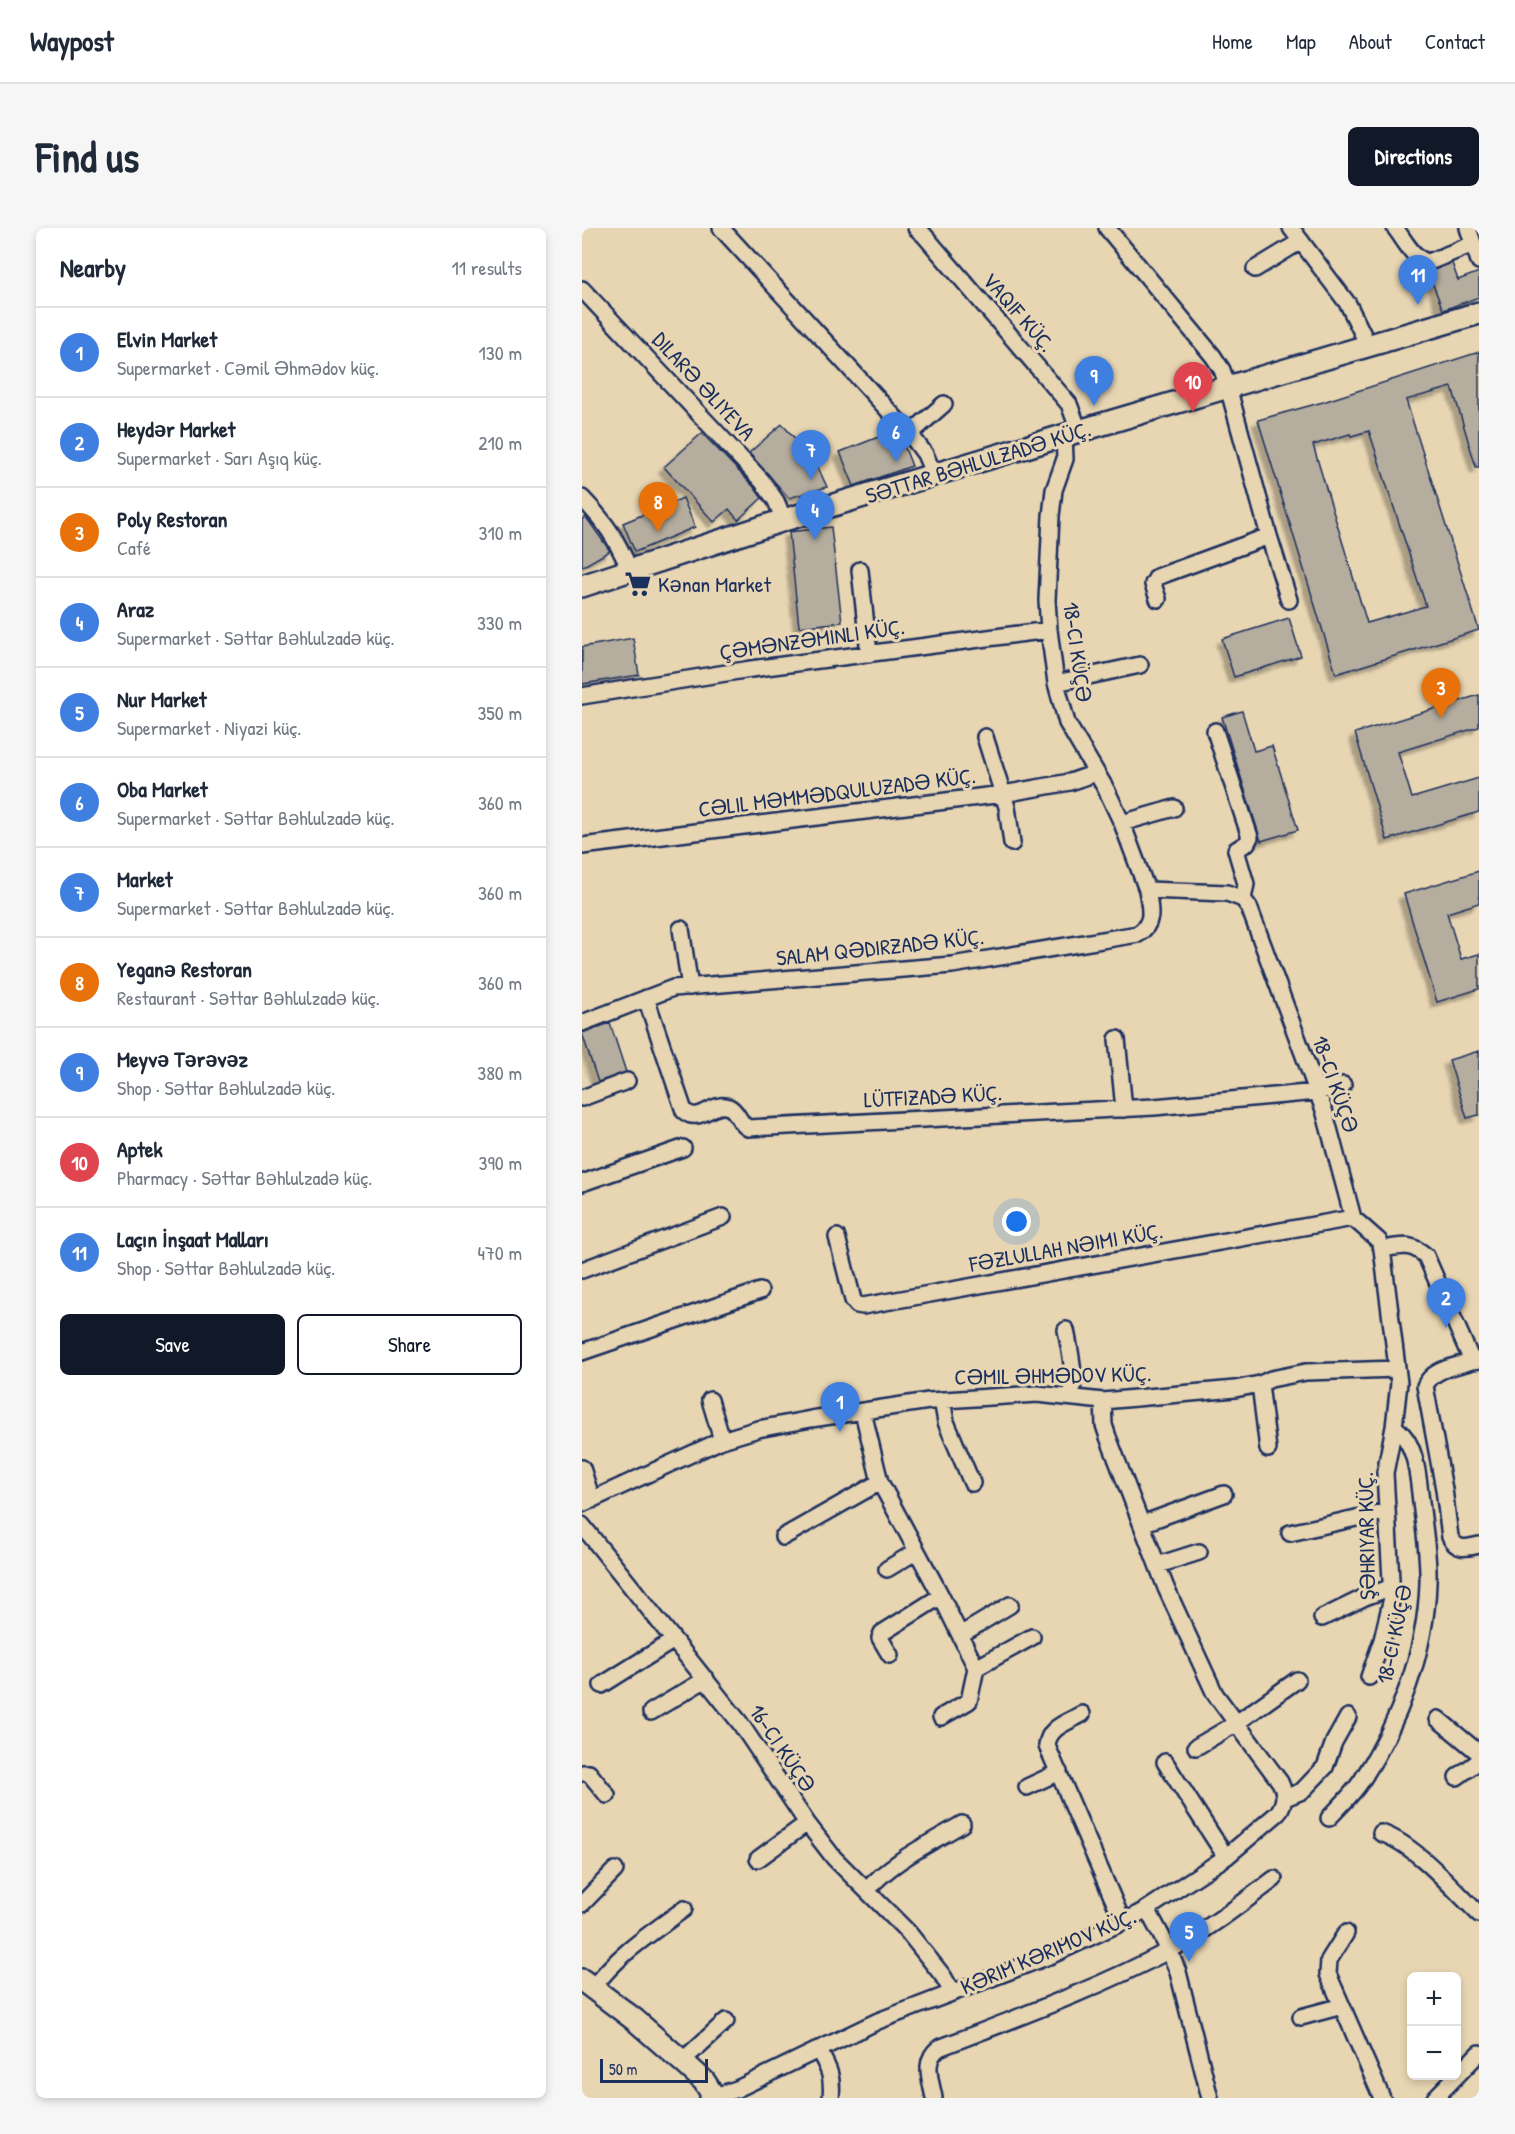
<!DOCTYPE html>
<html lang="en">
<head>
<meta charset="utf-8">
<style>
	:root { --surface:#fff; --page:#f6f6f7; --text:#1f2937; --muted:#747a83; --line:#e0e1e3; --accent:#111827 }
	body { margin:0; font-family:"Patrick Hand",sans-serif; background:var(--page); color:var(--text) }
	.controls { position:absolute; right:18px; bottom:18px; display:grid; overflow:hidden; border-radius:9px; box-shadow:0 3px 9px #0003 }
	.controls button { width:54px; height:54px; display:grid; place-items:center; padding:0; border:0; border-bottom:2px solid var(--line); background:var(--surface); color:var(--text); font:30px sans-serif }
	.scale { position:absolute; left:18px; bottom:15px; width:108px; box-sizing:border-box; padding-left:6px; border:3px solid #1b2f5e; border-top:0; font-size:16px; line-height:21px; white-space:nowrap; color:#1b2f5e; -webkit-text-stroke:4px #e8d6b3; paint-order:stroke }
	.you { position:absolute; left:435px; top:994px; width:21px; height:21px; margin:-15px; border:4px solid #fff; border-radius:50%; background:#1a73e8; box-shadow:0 0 0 9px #1a73e833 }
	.badge { display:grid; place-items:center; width:39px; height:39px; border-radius:50%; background:var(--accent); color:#fff; font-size:20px; font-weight:700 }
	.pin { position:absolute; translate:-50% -50px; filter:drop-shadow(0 2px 3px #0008) }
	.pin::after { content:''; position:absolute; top:32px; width:21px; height:18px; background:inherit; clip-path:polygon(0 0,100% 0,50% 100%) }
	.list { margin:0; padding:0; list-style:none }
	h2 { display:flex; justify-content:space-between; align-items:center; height:78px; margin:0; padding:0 24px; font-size:26px }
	h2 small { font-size:20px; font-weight:400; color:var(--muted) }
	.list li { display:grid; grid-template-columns:39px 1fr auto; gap:18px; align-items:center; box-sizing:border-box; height:90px; padding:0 24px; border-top:2px solid var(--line) }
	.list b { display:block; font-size:22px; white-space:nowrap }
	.list p { margin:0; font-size:20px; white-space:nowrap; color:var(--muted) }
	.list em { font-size:20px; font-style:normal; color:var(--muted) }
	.actions { display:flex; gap:12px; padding:18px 24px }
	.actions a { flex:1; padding:14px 0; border:2px solid var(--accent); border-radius:9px; text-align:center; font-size:21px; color:var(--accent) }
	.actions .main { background:var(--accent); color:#fff }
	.map { position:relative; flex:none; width:897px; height:1870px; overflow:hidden; border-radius:9px }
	header { display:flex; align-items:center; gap:36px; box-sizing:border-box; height:84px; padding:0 30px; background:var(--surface); border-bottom:2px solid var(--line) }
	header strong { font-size:28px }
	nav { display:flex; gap:33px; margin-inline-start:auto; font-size:21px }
	.intro { display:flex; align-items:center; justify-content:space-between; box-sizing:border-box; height:144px; padding:0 36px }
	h1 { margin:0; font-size:42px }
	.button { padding:15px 27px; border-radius:9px; background:var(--accent); color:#fff; font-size:21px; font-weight:700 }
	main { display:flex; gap:36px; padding:0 36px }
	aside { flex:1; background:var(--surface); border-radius:9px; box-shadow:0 3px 9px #0003 }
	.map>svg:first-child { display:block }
</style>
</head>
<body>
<header>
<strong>Waypost</strong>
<nav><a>Home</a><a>Map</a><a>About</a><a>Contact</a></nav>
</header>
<div class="intro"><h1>Find us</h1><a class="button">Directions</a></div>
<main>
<aside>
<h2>Nearby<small>11 results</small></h2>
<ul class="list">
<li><span class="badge" style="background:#3f7fe0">1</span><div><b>Elvin Market</b><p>Supermarket · Cəmil Əhmədov küç.</p></div><em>130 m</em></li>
<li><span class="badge" style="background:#3f7fe0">2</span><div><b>Heydər Market</b><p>Supermarket · Sarı Aşıq küç.</p></div><em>210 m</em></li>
<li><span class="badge" style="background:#e8710a">3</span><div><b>Poly Restoran</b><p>Café</p></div><em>310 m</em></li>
<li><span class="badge" style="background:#3f7fe0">4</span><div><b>Araz</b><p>Supermarket · Səttar Bəhlulzadə küç.</p></div><em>330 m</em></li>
<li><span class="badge" style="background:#3f7fe0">5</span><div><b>Nur Market</b><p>Supermarket · Niyazi küç.</p></div><em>350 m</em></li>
<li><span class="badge" style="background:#3f7fe0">6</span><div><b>Oba Market</b><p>Supermarket · Səttar Bəhlulzadə küç.</p></div><em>360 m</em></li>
<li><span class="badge" style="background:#3f7fe0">7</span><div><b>Market</b><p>Supermarket · Səttar Bəhlulzadə küç.</p></div><em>360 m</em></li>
<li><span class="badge" style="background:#e8710a">8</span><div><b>Yeganə Restoran</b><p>Restaurant · Səttar Bəhlulzadə küç.</p></div><em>360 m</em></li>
<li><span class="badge" style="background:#3f7fe0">9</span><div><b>Meyvə Tərəvəz</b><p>Shop · Səttar Bəhlulzadə küç.</p></div><em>380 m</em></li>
<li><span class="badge" style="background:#e0444e">10</span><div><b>Aptek</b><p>Pharmacy · Səttar Bəhlulzadə küç.</p></div><em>390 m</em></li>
<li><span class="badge" style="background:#3f7fe0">11</span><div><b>Laçın İnşaat Malları</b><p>Shop · Səttar Bəhlulzadə küç.</p></div><em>470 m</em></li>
</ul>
<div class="actions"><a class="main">Save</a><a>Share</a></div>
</aside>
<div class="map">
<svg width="897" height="1870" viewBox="0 0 897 1870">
	<defs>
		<filter id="shadow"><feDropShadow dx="-5.5" dy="5.5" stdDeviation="1.5" flood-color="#0004"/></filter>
	</defs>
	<rect width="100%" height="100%" fill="#e8d6b3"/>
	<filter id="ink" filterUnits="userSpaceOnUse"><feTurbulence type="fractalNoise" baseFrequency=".0167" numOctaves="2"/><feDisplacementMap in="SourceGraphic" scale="12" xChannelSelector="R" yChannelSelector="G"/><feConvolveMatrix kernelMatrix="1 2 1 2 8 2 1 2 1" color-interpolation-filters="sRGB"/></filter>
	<g filter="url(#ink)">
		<path fill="#b5ad9e" stroke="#1b2f5e" stroke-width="1.5" fill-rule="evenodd" filter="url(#shadow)" d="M 870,35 L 876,52 L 897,44 L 897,69 L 861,82 L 846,44 Z
			M 897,124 L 897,239 L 894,239 L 870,159 L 824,172 L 897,402 L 754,446 L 676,192 L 741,174 ZM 787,203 L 844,378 L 785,395 L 731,217 L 768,206 L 769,208 Z
			M 200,196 L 233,233 L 245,259 L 207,270 L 167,225 Z
			M 312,203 L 319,210 L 330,238 L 272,258 L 258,224 Z
			M 120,205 L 172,259 L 180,270 L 156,292 L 147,281 L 132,294 L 82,239 Z
			M 101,270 L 113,299 L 53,324 L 41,295 Z
			M 4,289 L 28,323 L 0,339 L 0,291 Z
			M 249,299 L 260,394 L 217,399 L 207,304 Z
			M 707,390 L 719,428 L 652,449 L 640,411 Z
			M 51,410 L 57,447 L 0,456 L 0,419 Z
			M 897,467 L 897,499 L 816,524 L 830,570 L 897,550 L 897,584 L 805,612 L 773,505 Z
			M 660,483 L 672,523 L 690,518 L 716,602 L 679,613 L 640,489 Z
			M 897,643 L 897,675 L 865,685 L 879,731 L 897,726 L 897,761 L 855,774 L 822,666 Z
			M 28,795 L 44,844 L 16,854 L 0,805 Z
			M 897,823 L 897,887 L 885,890 L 867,832 Z"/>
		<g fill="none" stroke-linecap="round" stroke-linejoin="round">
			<g stroke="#1b2f5e" stroke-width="20">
				<path id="street" d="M 139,0 L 328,206 L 343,226 L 352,247
					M 334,0 L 342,7 L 487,176 L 497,203
					M 525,0 L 631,128 L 640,142 L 646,159 L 687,308 L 707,372
					M 709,0 L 766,76 L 787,119
					M 813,0 C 822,11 832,33 847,34 L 891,16
					M 886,0 L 897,33
					M 673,41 L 719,13
					M 0,61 L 180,253 L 194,273 L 202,292
					M 328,206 L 362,176
					M 482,207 L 483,231 L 472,262 L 469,288 L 465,372 L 467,402 L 474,455 L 485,495 L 524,561 L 540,595 L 565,662 L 645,665 L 661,671 L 667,679 L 742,882 L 771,990 L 797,1013 L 800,1021 L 817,1155 L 812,1199 C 835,1214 836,1249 839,1274 C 842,1300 847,1328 846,1355 C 844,1424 817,1495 780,1552 C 771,1566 758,1578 747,1590
					M 0,270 C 25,296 33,309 48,342
					M 278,342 L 287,426
					M 576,371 L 571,356 L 575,349 L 687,308
					M 474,455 L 558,437
					M 0,468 L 169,441 L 467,402
					M 633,503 L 668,609 L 665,615 L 654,622 L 664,656 L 661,671
					M 403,509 L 425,579 L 430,615
					M 540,595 L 592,580
					M 0,618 L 421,566 L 488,554 L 514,545
					M 99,701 L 108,759
					M 64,770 L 102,883 C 118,897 131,872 147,879 C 156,883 157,896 166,900 L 572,879 L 735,864 L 761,857
					M 0,795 L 91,760 L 370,737 L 556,706 C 573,695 568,680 565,662
					M 535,811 L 542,881
					M 0,870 L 45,853
					M 0,955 L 101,920
					M 255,1009 L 271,1072 L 275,1077 L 281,1078 L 771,990
					M 800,1021 C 820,1018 828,1014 844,1028 L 890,1133 L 897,1132
					M 0,1042 L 141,989
					M 484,1102 C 488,1124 494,1146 489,1169
					M 0,1124 L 178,1063
					M 890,1133 C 873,1139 851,1140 843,1158 L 862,1261 L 868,1309 C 875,1323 884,1320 897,1317
					M 678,1156 L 686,1221
					M 128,1172 L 140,1212
					M 360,1172 L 364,1194 L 390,1255
					M 281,1184 L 298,1254 L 359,1368 L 394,1440 L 387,1473 L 359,1489
					M 0,1240 L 10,1272
					M 0,1276 L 140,1212 L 176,1201 L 229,1191 L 347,1173 L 455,1166 L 521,1173 L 653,1161 L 678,1156 L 689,1151 L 724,1144 L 815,1141
					M 560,1296 L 642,1266
					M 0,1297 L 158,1495 L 225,1595 L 252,1630 L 326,1704 L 361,1748 L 370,1764
					M 708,1305 L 805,1283
					M 201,1309 L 298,1254
					M 576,1337 L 617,1324
					M 305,1341 L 335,1323
					M 740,1390 L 783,1369 L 810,1359
					M 378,1407 L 428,1377
					M 308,1427 L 298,1410 L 300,1405 L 359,1368
					M 394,1440 L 450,1409
					M 787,1449 L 800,1412 L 810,1370 L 803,1245 L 812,1199
					M 20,1457 L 92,1412
					M 69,1484 L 124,1451
					M 500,1486 C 486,1494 466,1499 465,1518 L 541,1694
					M 856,1491 L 897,1525
					M 614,1519 L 653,1496 L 715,1452
					M 583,1534 L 644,1629
					M 0,1545 L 7,1545 L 25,1567
					M 875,1549 L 897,1533
					M 445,1559 L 477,1544
					M 703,1570 L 720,1563 L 743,1539 L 752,1514 L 766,1489
					M 799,1605 C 833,1616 871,1661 897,1686
					M 176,1631 L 225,1595
					M 285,1662 C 310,1633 347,1616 380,1596
					M 0,1676 L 33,1642
					M 565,1681 L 587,1722 L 596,1744 L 628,1870
					M 764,1705 L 747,1732 L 746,1746 L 800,1870
					M 11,1760 C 35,1727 69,1705 102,1681
					M 719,1789 L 760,1778
					M 236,1821 C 247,1841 251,1848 249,1870
					M 100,1833 L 144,1793
					M 130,1869 L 155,1861 L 296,1793 L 470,1727 L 541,1694 L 565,1681 L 644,1629 L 696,1585 C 703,1574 704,1566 698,1554 L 633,1466 L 584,1360 L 526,1209 L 522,1197 L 521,1173
					M 352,1870 C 349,1852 340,1833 357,1820 C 434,1790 512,1762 586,1723 C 624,1703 658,1677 692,1651
					M 853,1870 L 897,1825"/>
			</g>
			<g stroke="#1b2f5e" stroke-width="26">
				<path id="secondary" d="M 0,358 L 202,292 L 497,203 L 897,85
					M 0,1752 L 53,1792 L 100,1833 L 122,1853 L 129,1864 L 129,1870"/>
			</g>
			<use href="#street" stroke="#e8d6b3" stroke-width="15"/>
			<use href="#secondary" stroke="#e8d6b3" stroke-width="21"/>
		</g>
	</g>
	<defs>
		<g id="supermarket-bare" transform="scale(2.07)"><path d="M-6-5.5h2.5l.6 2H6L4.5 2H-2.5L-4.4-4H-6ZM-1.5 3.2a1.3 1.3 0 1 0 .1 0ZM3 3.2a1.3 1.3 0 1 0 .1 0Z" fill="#1b2f5e" stroke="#e8d6b3" stroke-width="2.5" paint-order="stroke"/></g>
	</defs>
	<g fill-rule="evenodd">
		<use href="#supermarket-bare" x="56" y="356"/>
	</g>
	<g text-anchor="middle" stroke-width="6" stroke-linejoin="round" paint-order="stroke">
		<g font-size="22" fill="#1b2f5e" stroke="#e8d6b3">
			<text transform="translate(437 84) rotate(49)" y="8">VAQIF KÜÇ.</text>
			<text transform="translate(122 158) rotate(47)" y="8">DILARƏ ƏLIYEVA</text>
			<text transform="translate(396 234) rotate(-17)" y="8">SƏTTAR BƏHLULZADƏ KÜÇ.</text>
			<text transform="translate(230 411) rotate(-8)" y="8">ÇƏMƏNZƏMINLI KÜÇ.</text>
			<text transform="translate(496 424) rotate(82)" y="8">18-CI KÜÇƏ</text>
			<text transform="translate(255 564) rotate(-7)" y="8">CƏLIL MƏMMƏDQULUZADƏ KÜÇ.</text>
			<text transform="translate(298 719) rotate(-6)" y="8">SALAM QƏDIRZADƏ KÜÇ.</text>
			<text transform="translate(754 856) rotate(71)" y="8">18-CI KÜÇƏ</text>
			<text transform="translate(351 868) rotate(-3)" y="8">LÜTFIZADƏ KÜÇ.</text>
			<text transform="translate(484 1019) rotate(-10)" y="8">FƏZLULLAH NƏIMI KÜÇ.</text>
			<text transform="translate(471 1147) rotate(-1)" y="8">CƏMIL ƏHMƏDOV KÜÇ.</text>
			<text transform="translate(784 1308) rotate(-91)" y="8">ŞƏHRIYAR KÜÇ.</text>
			<text transform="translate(812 1406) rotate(-78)" y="8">18-CI KÜÇƏ</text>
			<text transform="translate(201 1520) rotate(56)" y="8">16-CI KÜÇƏ</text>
			<text transform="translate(466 1723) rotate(-23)" y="8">KƏRIM KƏRIMOV KÜÇ.</text>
		</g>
		<g font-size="22" fill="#1b2f5e" stroke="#e8d6b3" text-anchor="start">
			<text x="76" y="364">Kənan Market</text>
		</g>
	</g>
</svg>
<div class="controls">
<button>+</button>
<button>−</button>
</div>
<div class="scale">50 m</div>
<div class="you"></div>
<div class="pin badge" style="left:258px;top:1204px;background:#3f7fe0">1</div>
<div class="pin badge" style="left:864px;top:1100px;background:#3f7fe0">2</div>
<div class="pin badge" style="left:859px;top:490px;background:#e8710a">3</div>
<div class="pin badge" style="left:233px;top:312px;background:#3f7fe0">4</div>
<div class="pin badge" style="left:607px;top:1734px;background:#3f7fe0">5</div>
<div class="pin badge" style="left:314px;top:234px;background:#3f7fe0">6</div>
<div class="pin badge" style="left:229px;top:252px;background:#3f7fe0">7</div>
<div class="pin badge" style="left:76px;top:304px;background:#e8710a">8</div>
<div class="pin badge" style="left:512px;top:178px;background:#3f7fe0">9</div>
<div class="pin badge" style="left:611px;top:184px;background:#e0444e">10</div>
<div class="pin badge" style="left:836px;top:77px;background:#3f7fe0">11</div>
</div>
</main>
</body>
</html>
